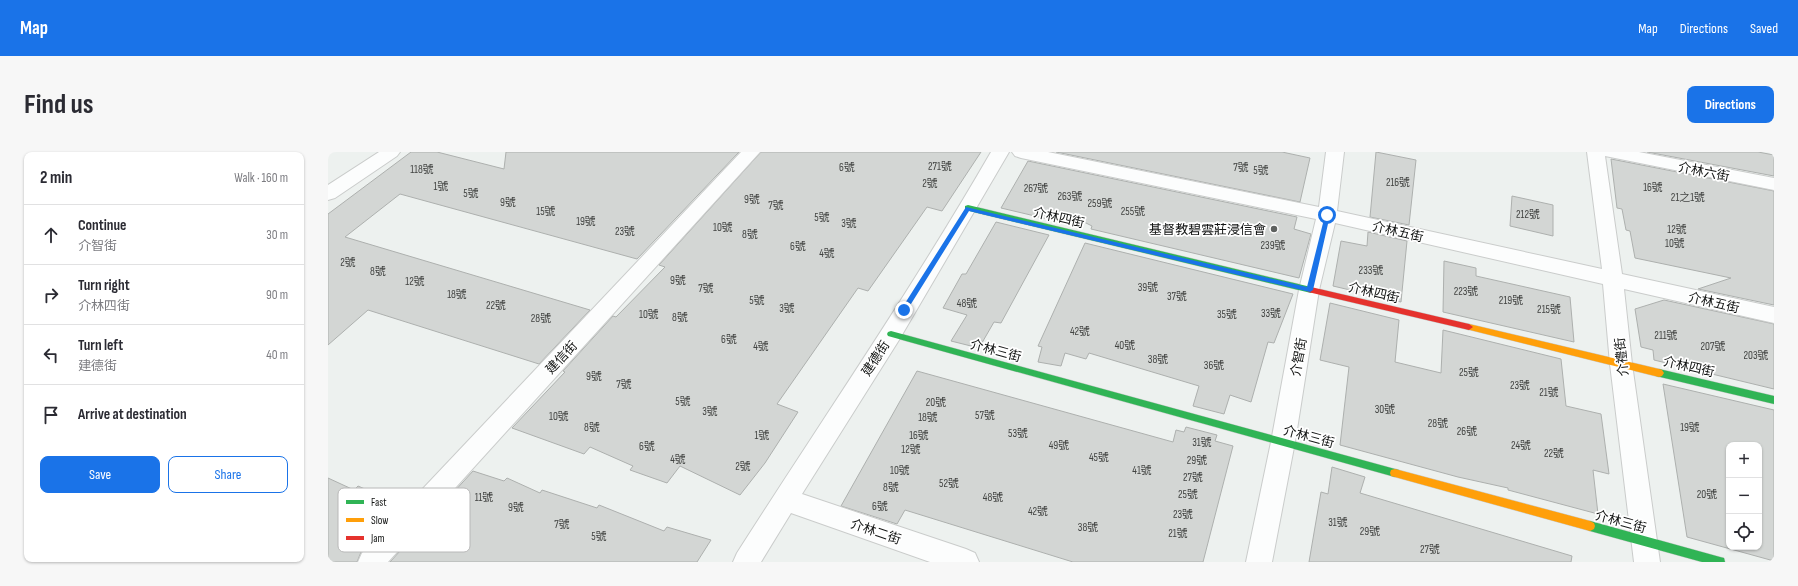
<!DOCTYPE html>
<html lang="en">
<head>
<meta charset="utf-8">
<style>
	:root { --surface:#fff; --page:#f7f7f7; --text:#2b2b33; --muted:#7c7c81; --line:#e1e1e2; --accent:#1a73e8 }
	body { margin:0; font-family:"Sofia Sans Condensed","Noto Sans TC",sans-serif; background:var(--page); color:var(--text) }
	.controls { position:absolute; right:12px; bottom:12px; display:grid; overflow:hidden; border-radius:8px; box-shadow:0 1px 3px #0004 }
	.controls button { width:36px; height:36px; display:grid; place-items:center; padding:0; border:0; border-bottom:1px solid var(--line); background:var(--surface); color:var(--text); font:20px sans-serif }
	.stop { position:absolute; width:12px; height:12px; margin:-9px; border:3px solid #1a73e8; border-radius:50%; background:#fff }
	.stop.end { background:#1a73e8; border-color:#fff; box-shadow:0 1px 4px #0008 }
	.list { margin:0; padding:0; list-style:none }
	h2 { display:flex; justify-content:space-between; align-items:center; height:52px; margin:0; padding:0 16px; font-size:17px }
	h2 small { font-size:13px; font-weight:400; color:var(--muted) }
	.list li { display:grid; grid-template-columns:26px 1fr auto; gap:12px; align-items:center; box-sizing:border-box; height:60px; padding:0 16px; border-top:1px solid var(--line) }
	.list b { display:block; font-size:15px; white-space:nowrap }
	.list p { margin:0; font-size:13px; white-space:nowrap; color:var(--muted) }
	.list em { font-size:13px; font-style:normal; color:var(--muted) }
	.actions { display:flex; gap:8px; padding:12px 16px }
	.actions a { flex:1; padding:9px 0; border:1px solid var(--accent); border-radius:8px; text-align:center; font-size:14px; color:var(--accent) }
	.actions .main { background:var(--accent); color:#fff }
	.icon { flex:none; width:22px; height:22px; fill:none; stroke:currentColor; stroke-width:2; stroke-linecap:round; stroke-linejoin:round }
	.map { position:relative; flex:none; width:1446px; height:410px; overflow:hidden; border-radius:8px }
	header { display:flex; align-items:center; gap:24px; box-sizing:border-box; height:56px; padding:0 20px; background:var(--accent); color:#fff }
	header strong { font-size:19px }
	nav { display:flex; gap:22px; margin-inline-start:auto; font-size:14px }
	.intro { display:flex; align-items:center; justify-content:space-between; box-sizing:border-box; height:96px; padding:0 24px }
	h1 { margin:0; font-size:28px }
	.button { padding:10px 18px; border-radius:8px; background:var(--accent); color:#fff; font-size:14px; font-weight:700 }
	main { display:flex; gap:24px; padding:0 24px }
	aside { flex:1; background:var(--surface); border-radius:8px; box-shadow:0 1px 3px #0004 }
	.map>svg:first-child { display:block }
</style>
</head>
<body>
<header>
<strong>Map</strong>
<nav><a>Map</a><a>Directions</a><a>Saved</a></nav>
</header>
<div class="intro"><h1>Find us</h1><a class="button">Directions</a></div>
<main>
<aside>
<h2>2 min<small>Walk · 160 m</small></h2>
<ul class="list">
<li><svg class="icon" aria-label="ahead" viewBox="0 0 24 24"><path d="M12 20V5M6 11l6-6 6 6"/></svg><div><b>Continue</b><p>介智街</p></div><em>30 m</em></li>
<li><svg class="icon" aria-label="right" viewBox="0 0 24 24"><path d="M7 20v-9h11M14 6l5 5-5 5"/></svg><div><b>Turn right</b><p>介林四街</p></div><em>90 m</em></li>
<li><svg class="icon" aria-label="left" viewBox="0 0 24 24"><path d="M17 20v-9H6M10 6l-5 5 5 5"/></svg><div><b>Turn left</b><p>建德街</p></div><em>40 m</em></li>
<li><svg class="icon" aria-label="arrive" viewBox="0 0 24 24"><path d="M6 21V4h12l-3 4 3 4H6"/></svg><div><b>Arrive at destination</b></div></li>
</ul>
<div class="actions"><a class="main">Save</a><a>Share</a></div>
</aside>
<div class="map">
<svg width="1446" height="410" viewBox="0 0 1446 410">
	<rect width="100%" height="100%" fill="#edf1ef"/>
	<path fill="#d3d6d4" stroke="#adb0ae" fill-rule="evenodd" d="M 83,0 L 109,0 L 176,17 L 178,0 L 411,0 L 309,107 L 72,42 L 17,85 L 262,158 L 211,212 L 40,158 L 0,193 L 0,62 Z
		M 433,0 L 653,0 L 614,59 L 599,55 L 540,139 L 530,136 L 449,252 L 470,260 L 437,311 L 412,343 L 352,314 L 339,331 L 302,318 L 305,314 L 262,295 L 256,302 L 184,276 L 237,220 L 235,219 L 285,164 L 288,165 L 337,115 L 331,113 Z
		M 728,0 L 954,0 L 982,6 L 972,50 Z
		M 1048,0 L 1088,8 L 1081,73 L 1042,65 Z
		M 1319,0 L 1430,0 L 1446,3 L 1446,24 Z
		M 1283,7 L 1446,39 L 1446,153 L 1370,137 L 1403,126 L 1307,106 L 1302,79 L 1298,78 L 1294,57 L 1289,56 Z
		M 700,9 L 969,65 L 966,77 L 983,82 L 971,126 L 763,77 L 764,74 L 734,59 L 728,69 L 673,56 Z
		M 1184,44 L 1225,53 L 1225,84 L 1182,74 Z
		M 668,70 L 721,83 L 673,171 L 666,170 L 651,196 L 623,189 L 639,163 L 615,156 L 634,122 L 638,122 Z
		M 1040,80 L 1079,89 L 1073,150 L 1005,134 L 1013,89 L 1039,94 Z
		M 757,91 L 965,142 L 946,191 L 940,190 L 923,250 L 902,243 L 896,262 L 865,254 L 871,234 L 761,201 L 758,207 L 737,201 L 733,214 L 710,210 L 714,195 L 710,194 Z
		M 1116,109 L 1148,116 L 1148,124 L 1242,145 L 1246,190 L 1115,160 Z
		M 1336,148 L 1446,172 L 1446,237 L 1326,208 L 1325,198 L 1313,195 L 1307,157 Z
		M 1002,151 L 1071,168 L 1067,210 L 1113,221 L 1115,178 L 1233,207 L 1238,254 L 1273,262 L 1281,322 L 1265,318 L 1270,362 L 1180,338 L 1180,336 L 1130,325 L 1012,293 L 1021,215 L 992,208 Z
		M 589,219 L 845,290 L 848,278 L 856,280 L 858,275 L 889,283 L 887,289 L 905,294 L 875,410 L 745,410 L 577,358 L 569,372 L 513,354 Z
		M 1335,232 L 1446,258 L 1446,409 L 1359,385 ZM 1401,293 L 1431,293 L 1431,395 L 1401,395 Z
		M 1004,315 L 1037,325 L 1032,341 L 1244,404 L 1243,410 L 981,410 L 993,340 L 1000,342 Z
		M 145,319 L 176,329 L 179,326 L 212,341 L 214,338 L 269,356 L 271,353 L 336,379 L 339,375 L 383,388 L 369,410 L 62,410 Z
		M 0,326 L 26,338 L 30,334 L 76,354 L 33,400 L 29,410 L 0,410 Z"/>
	<g fill="none" stroke-linecap="round" stroke-linejoin="round">
		<g stroke="#cacccb" stroke-width="2">
			<path id="street" d="M 51,0 L 72,0 L 69,4 L 7,46 L 0,48 L 0,33 Z
				M 413,0 L 432,0 L 60,410 L 30,410 L 34,401 Z
				M 663,0 L 681,0 L 571,188 L 474,342 L 638,397 L 647,401 L 651,410 L 602,410 L 463,361 L 433,410 L 405,410 L 409,401 C 494,268 584,137 663,0 Z
				M 684,0 L 720,0 L 991,55 L 998,0 L 1016,0 L 1009,59 L 1274,117 L 1259,0 L 1311,0 L 1446,26 L 1446,38 L 1277,4 L 1294,122 L 1446,155 L 1446,171 L 1296,137 L 1304,212 L 1332,410 L 1306,410 L 1282,212 L 1275,132 L 1007,71 L 991,138 L 967,290 L 944,410 L 918,410 L 943,290 L 971,138 L 988,67 L 693,6 L 687,4 Z"/>
		</g>
		<g stroke="#cacccb" stroke-width="1">
			<path id="fast" d="M 640,53 L 983,135 L 987,138 L 983,141 L 637,58 L 637,54 Z
				M 563,179 L 1067,317 L 1071,318 L 1072,321 L 1071,324 L 1067,325 L 560,184 L 559,182 L 560,180 Z
				M 1331,217 L 1446,244 L 1446,252 L 1328,224 L 1326,221 L 1328,218 Z
				M 1262,369 L 1392,405 L 1396,406 L 1397,410 L 1374,410 L 1262,379 L 1258,377 L 1257,374 L 1258,371 Z"/>
		</g>
		<g stroke="#cacccb" stroke-width="1">
			<path id="slow" d="M 1141,172 L 1331,217 L 1334,218 L 1336,221 L 1334,224 L 1331,225 L 1138,177 L 1137,175 L 1138,173 Z
				M 1067,317 L 1262,369 L 1266,371 L 1267,374 L 1266,377 L 1262,379 L 1067,325 L 1063,324 L 1062,321 L 1063,318 Z"/>
		</g>
		<g stroke="#cacccb" stroke-width="1">
			<path id="jam" d="M 983,135 L 1141,172 L 1145,175 L 1141,178 L 980,140 L 979,138 Z"/>
		</g>
		<use href="#street" fill="#fcfdfd" fill-rule="evenodd"/>
		<use href="#fast" fill="#30b455" fill-rule="evenodd"/>
		<use href="#slow" fill="#ff9f0a" fill-rule="evenodd"/>
		<use href="#jam" fill="#e5322d" fill-rule="evenodd"/>
	</g>
	<path fill="#1a73e8" d="M 638,55 L 979,135 L 997,63 L 999,61 L 1002,63 L 985,138 L 982,140 L 641,59 L 578,160 L 574,160 L 574,156 Z"/>
	<circle fill="#5e615f" stroke="#fff" stroke-width="1.5" cx="946" cy="77" r="4"/>
	<g text-anchor="middle" stroke-width="3.5" stroke-linejoin="round" paint-order="stroke">
		<g font-size="11" fill="#424442">
			<text x="612" y="18">271號</text>
			<text x="519" y="19">6號</text>
			<text x="913" y="19">7號</text>
			<text x="94" y="21">118號</text>
			<text x="933" y="22">5號</text>
			<text x="1070" y="34">216號</text>
			<text x="602" y="35">2號</text>
			<text x="113" y="38">1號</text>
			<text x="1325" y="39">16號</text>
			<text x="708" y="40">267號</text>
			<text x="143" y="45">5號</text>
			<text x="742" y="48">263號</text>
			<text x="1360" y="49">21之1號</text>
			<text x="424" y="51">9號</text>
			<text x="180" y="54">9號</text>
			<text x="772" y="55">259號</text>
			<text x="448" y="57">7號</text>
			<text x="218" y="63">15號</text>
			<text x="805" y="63">255號</text>
			<text x="1200" y="66">212號</text>
			<text x="494" y="69">5號</text>
			<text x="258" y="73">19號</text>
			<text x="521" y="75">3號</text>
			<text x="395" y="79">10號</text>
			<text x="1349" y="81">12號</text>
			<text x="297" y="83">23號</text>
			<text x="422" y="86">8號</text>
			<text x="1347" y="95">10號</text>
			<text x="945" y="97">239號</text>
			<text x="470" y="98">6號</text>
			<text x="499" y="105">4號</text>
			<text x="20" y="114">2號</text>
			<text x="1043" y="122">233號</text>
			<text x="50" y="123">8號</text>
			<text x="350" y="132">9號</text>
			<text x="87" y="133">12號</text>
			<text x="820" y="139">39號</text>
			<text x="378" y="140">7號</text>
			<text x="1138" y="143">223號</text>
			<text x="129" y="146">18號</text>
			<text x="849" y="148">37號</text>
			<text x="429" y="152">5號</text>
			<text x="1183" y="152">219號</text>
			<text x="639" y="155">48號</text>
			<text x="168" y="157">22號</text>
			<text x="459" y="160">3號</text>
			<text x="1221" y="161">215號</text>
			<text x="943" y="165">33號</text>
			<text x="321" y="166">10號</text>
			<text x="899" y="166">35號</text>
			<text x="352" y="169">8號</text>
			<text x="213" y="170">28號</text>
			<text x="752" y="183">42號</text>
			<text x="1338" y="187">211號</text>
			<text x="401" y="191">6號</text>
			<text x="797" y="197">40號</text>
			<text x="433" y="198">4號</text>
			<text x="1385" y="198">207號</text>
			<text x="1428" y="207">203號</text>
			<text x="830" y="211">38號</text>
			<text x="886" y="217">36號</text>
			<text x="1141" y="224">25號</text>
			<text x="266" y="228">9號</text>
			<text x="296" y="236">7號</text>
			<text x="1192" y="237">23號</text>
			<text x="1221" y="244">21號</text>
			<text x="355" y="253">5號</text>
			<text x="608" y="254">20號</text>
			<text x="1057" y="261">30號</text>
			<text x="382" y="263">3號</text>
			<text x="657" y="267">57號</text>
			<text x="231" y="268">10號</text>
			<text x="600" y="269">18號</text>
			<text x="1110" y="275">28號</text>
			<text x="264" y="279">8號</text>
			<text x="1362" y="279">19號</text>
			<text x="1139" y="283">26號</text>
			<text x="690" y="285">53號</text>
			<text x="434" y="287">1號</text>
			<text x="591" y="287">16號</text>
			<text x="874" y="294">31號</text>
			<text x="731" y="297">49號</text>
			<text x="1193" y="297">24號</text>
			<text x="319" y="298">6號</text>
			<text x="583" y="301">12號</text>
			<text x="1226" y="305">22號</text>
			<text x="771" y="309">45號</text>
			<text x="350" y="311">4號</text>
			<text x="869" y="312">29號</text>
			<text x="415" y="318">2號</text>
			<text x="572" y="322">10號</text>
			<text x="814" y="322">41號</text>
			<text x="865" y="329">27號</text>
			<text x="621" y="335">52號</text>
			<text x="563" y="339">8號</text>
			<text x="860" y="346">25號</text>
			<text x="1379" y="346">20號</text>
			<text x="156" y="349">11號</text>
			<text x="665" y="349">48號</text>
			<text x="552" y="358">6號</text>
			<text x="188" y="359">9號</text>
			<text x="710" y="363">42號</text>
			<text x="855" y="366">23號</text>
			<text x="1010" y="374">31號</text>
			<text x="234" y="376">7號</text>
			<text x="760" y="379">38號</text>
			<text x="1042" y="383">29號</text>
			<text x="850" y="385">21號</text>
			<text x="271" y="388">5號</text>
			<text x="1102" y="401">27號</text>
		</g>
		<g font-size="13" fill="#111312" stroke="#fff">
			<text transform="translate(1376 19) rotate(11)" y="5">介林六街</text>
			<text transform="translate(731 65) rotate(13)" y="5">介林四街</text>
			<text transform="translate(1070 79) rotate(13)" y="5">介林五街</text>
			<text transform="translate(1046 140) rotate(13)" y="5">介林四街</text>
			<text transform="translate(1386 150) rotate(13)" y="5">介林五街</text>
			<text transform="translate(668 198) rotate(15)" y="5">介林三街</text>
			<text transform="translate(233 205) rotate(-47)" y="5">建信街</text>
			<text transform="translate(970 205) rotate(-80)" y="5">介智街</text>
			<text transform="translate(1293 205) rotate(-96)" y="5">介禮街</text>
			<text transform="translate(547 206) rotate(-57)" y="5">建德街</text>
			<text transform="translate(1361 214) rotate(13)" y="5">介林四街</text>
			<text transform="translate(981 284) rotate(15)" y="5">介林三街</text>
			<text transform="translate(1293 369) rotate(15)" y="5">介林三街</text>
			<text transform="translate(548 379) rotate(19)" y="5">介林二街</text>
		</g>
		<g font-size="13" fill="#111312" stroke="#fff" text-anchor="end">
			<text x="938" y="82">基督教碧雲莊浸信會</text>
		</g>
	</g>
	<rect x="10" y="336" width="132" height="64" rx="6" fill="#fff" stroke="#b8b8b8" stroke-width="1"/>
	<rect x="18" y="348" width="18" height="4" fill="#30b455"/>
	<rect x="18" y="366" width="18" height="4" fill="#ff9f0a"/>
	<rect x="18" y="384" width="18" height="4" fill="#e5322d"/>
	<g font-size="11" fill="#111312">
		<text x="43" y="354">Fast</text>
		<text x="43" y="372">Slow</text>
		<text x="43" y="390">Jam</text>
	</g>
</svg>
<div class="controls">
<button>+</button>
<button>−</button>
<button><svg class="icon" aria-label="locate" viewBox="0 0 24 24"><circle cx="12" cy="12" r="6"/><path d="M12 2v4M12 18v4M2 12h4M18 12h4"/></svg></button>
</div>
<div class="stop" style="left:999px;top:63px"></div>
<div class="stop end" style="left:576px;top:158px"></div>
</div>
</main>
</body>
</html>
